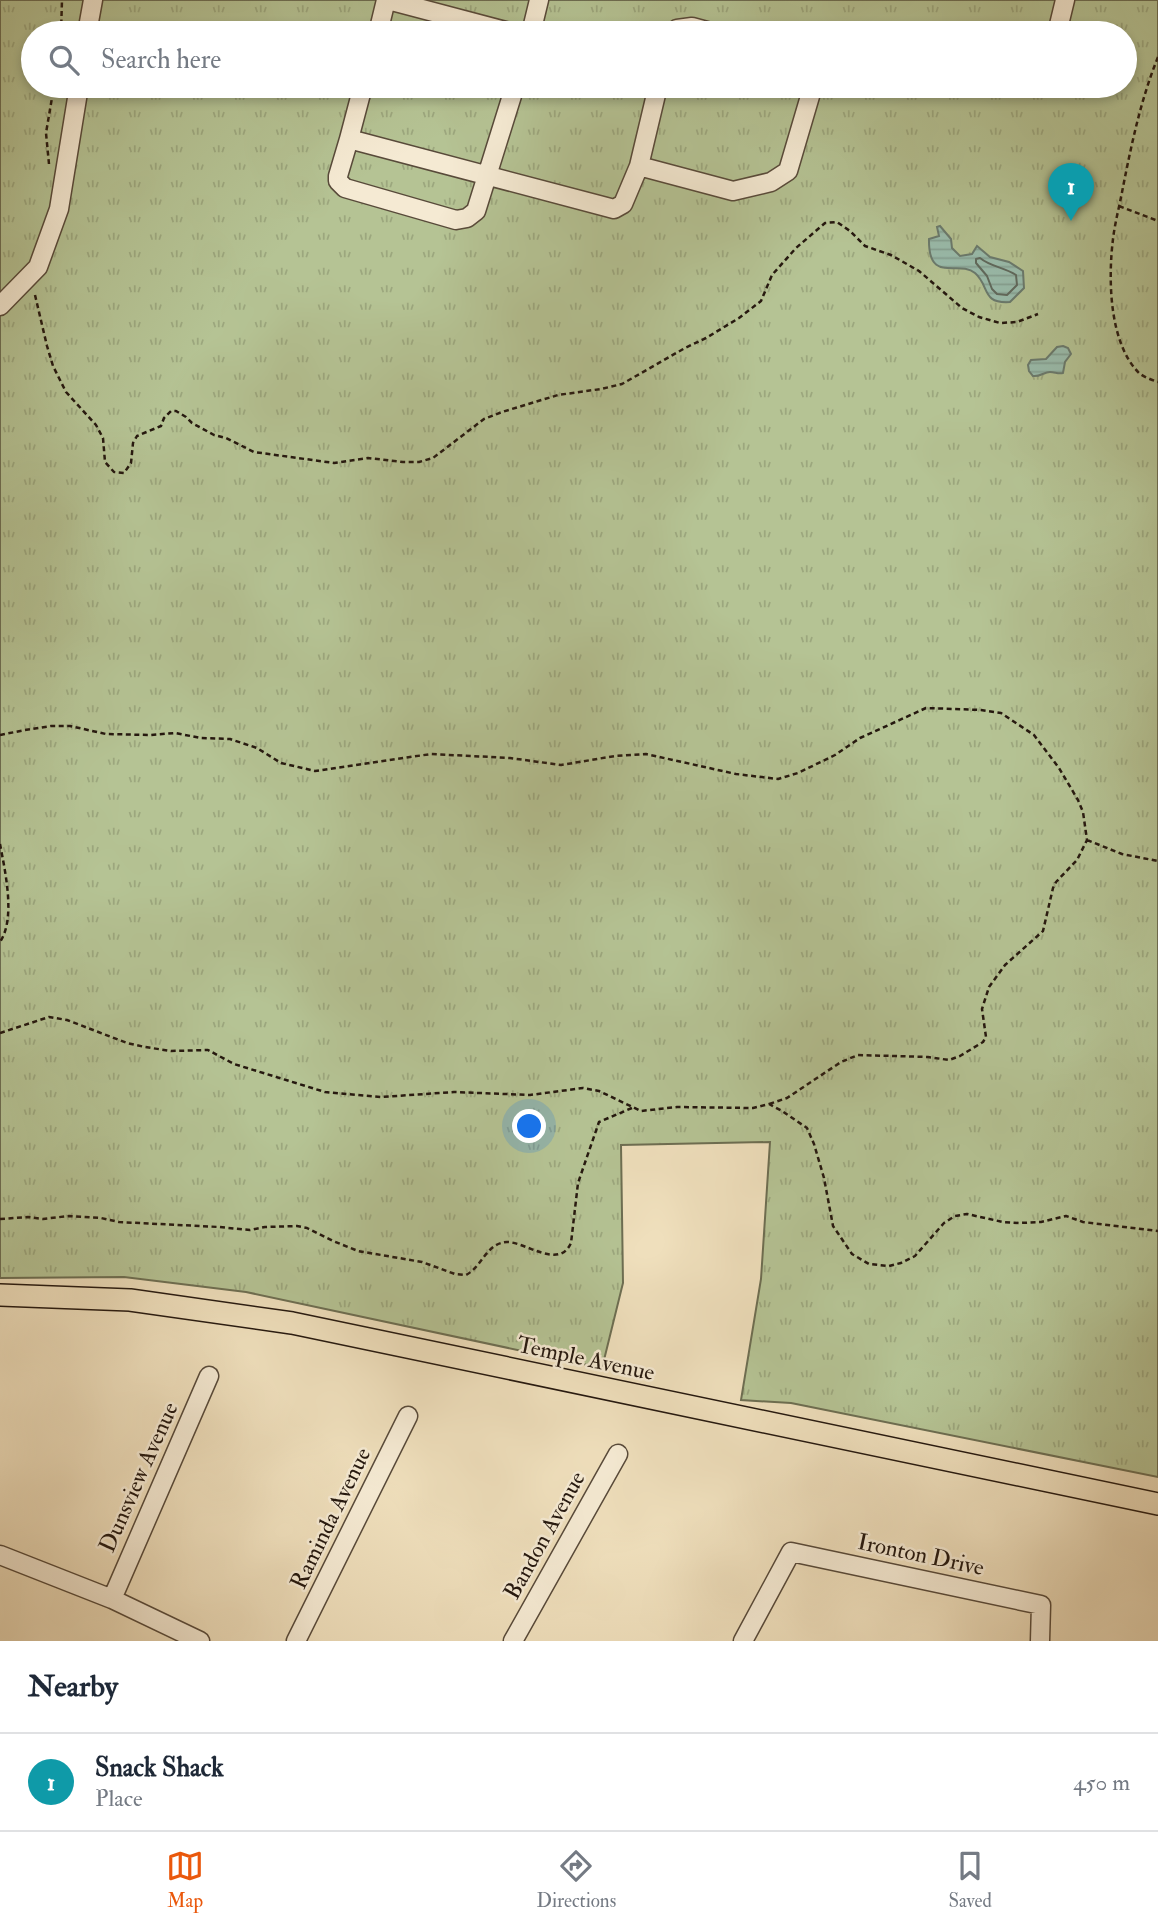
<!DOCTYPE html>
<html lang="en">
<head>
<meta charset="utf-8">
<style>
	:root { --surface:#fff; --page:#f2f2f3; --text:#1f2937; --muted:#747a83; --line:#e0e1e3; --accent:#ea580c }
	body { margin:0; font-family:"IM FELL Double Pica",serif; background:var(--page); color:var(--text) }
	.you { position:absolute; left:530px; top:1127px; width:24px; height:24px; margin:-18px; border:5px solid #fff; border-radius:50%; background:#1a73e8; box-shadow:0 0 0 10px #1a73e833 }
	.badge { display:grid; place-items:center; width:46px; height:46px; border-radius:50%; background:var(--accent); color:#fff; font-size:23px; font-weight:700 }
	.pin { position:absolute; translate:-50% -58px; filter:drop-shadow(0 2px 4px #0008) }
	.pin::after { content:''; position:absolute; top:37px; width:24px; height:21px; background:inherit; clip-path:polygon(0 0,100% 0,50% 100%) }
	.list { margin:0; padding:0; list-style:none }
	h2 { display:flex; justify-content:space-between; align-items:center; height:91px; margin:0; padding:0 28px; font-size:30px }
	h2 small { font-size:23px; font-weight:400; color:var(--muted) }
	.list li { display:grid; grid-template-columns:46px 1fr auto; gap:21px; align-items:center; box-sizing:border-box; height:98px; padding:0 28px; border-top:2px solid var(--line) }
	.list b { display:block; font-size:26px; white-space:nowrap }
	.list p { margin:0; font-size:23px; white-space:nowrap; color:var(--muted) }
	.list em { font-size:23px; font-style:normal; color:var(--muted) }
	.icon { flex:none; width:38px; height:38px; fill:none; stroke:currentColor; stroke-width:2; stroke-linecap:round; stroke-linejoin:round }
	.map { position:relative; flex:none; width:1158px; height:1641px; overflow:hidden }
	.search { position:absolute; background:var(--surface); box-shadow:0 4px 10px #0003; left:21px; right:21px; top:21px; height:77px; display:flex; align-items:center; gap:18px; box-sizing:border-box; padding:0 24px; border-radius:38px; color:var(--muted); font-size:26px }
	.sheet { height:189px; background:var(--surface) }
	nav { display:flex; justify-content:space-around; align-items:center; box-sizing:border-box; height:98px; border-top:2px solid var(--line); background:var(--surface); font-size:19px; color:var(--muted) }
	nav a { display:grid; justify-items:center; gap:4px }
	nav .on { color:var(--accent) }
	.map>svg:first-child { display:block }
</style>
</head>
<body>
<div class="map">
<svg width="1158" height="1641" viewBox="0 0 1158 1641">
	<defs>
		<pattern id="grass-tufts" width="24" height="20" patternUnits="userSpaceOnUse" patternTransform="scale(1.75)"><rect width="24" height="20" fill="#b5c394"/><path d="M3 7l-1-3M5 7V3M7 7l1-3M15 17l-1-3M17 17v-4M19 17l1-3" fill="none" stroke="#9ca77e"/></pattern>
		<pattern id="water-rules" width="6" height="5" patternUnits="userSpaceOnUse" patternTransform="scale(1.75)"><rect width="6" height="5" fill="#9abdad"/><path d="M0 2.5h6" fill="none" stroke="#85a294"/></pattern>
	</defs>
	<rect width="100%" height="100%" fill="#efdfbc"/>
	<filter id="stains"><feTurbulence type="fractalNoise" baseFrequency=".00286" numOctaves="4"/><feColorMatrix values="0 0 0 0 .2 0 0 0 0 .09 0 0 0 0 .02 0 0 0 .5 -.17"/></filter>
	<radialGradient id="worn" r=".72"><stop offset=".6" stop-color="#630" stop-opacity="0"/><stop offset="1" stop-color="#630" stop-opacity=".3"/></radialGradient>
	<path fill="url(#grass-tufts)" stroke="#6d6e52" stroke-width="2" fill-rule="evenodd" d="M 0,0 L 1158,0 L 1158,1477 L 791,1403 L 741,1400 L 761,1279 L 770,1142 L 621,1145 L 623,1283 L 602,1368 L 246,1292 L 124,1277 L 0,1278 ZM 33,33 L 1125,33 L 1125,86 L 33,86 Z"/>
	<path fill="url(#water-rules)" stroke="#6b7b6e" stroke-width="2" d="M 940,226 L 951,239 L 952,248 L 960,256 L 972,254 L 977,246 L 990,257 L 1009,262 L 1023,271 L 1024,288 L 1010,302 C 981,304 990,286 975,273 C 959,259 928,285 929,239 L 939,236 L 937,227 Z
		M 1063,346 L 1068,348 L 1071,354 L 1065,362 L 1063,373 C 1058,374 1055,372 1050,372 C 1044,372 1040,377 1033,376 L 1029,371 L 1028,365 L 1031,360 L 1046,359 L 1057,347 Z"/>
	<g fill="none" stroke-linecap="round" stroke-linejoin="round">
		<path stroke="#606a5e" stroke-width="2" d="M 980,258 C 991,267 1004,267 1016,275 L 1017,285 L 1007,295 L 997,294 L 992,289 L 987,276 L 976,263 L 976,259 Z"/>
		<g stroke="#584a3a" stroke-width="21">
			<path id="minor" d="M 388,0 L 513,33
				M 87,33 L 93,0
				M 378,33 L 386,0
				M 531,33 L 539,0
				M 673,33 L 677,29 L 692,27 L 714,33
				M 1057,33 L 1065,0
				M 363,86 L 349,139 L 614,209 L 623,204 L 639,166 L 733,191 L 771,182 L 788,171 L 813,86
				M 349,139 L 338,176 L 338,181 L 345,188 L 456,220 L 467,218 L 476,211 L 515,86
				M 639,166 L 658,86
				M 0,306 L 38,267 L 59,209 L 79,86
				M 0,1555 L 112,1599 L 200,1641
				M 112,1599 L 209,1376
				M 296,1641 L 408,1416
				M 513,1641 L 618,1454
				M 743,1641 L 791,1552 L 1041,1605 L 1040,1641"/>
		</g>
		<g stroke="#25180f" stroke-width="24">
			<path id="major" d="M 0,1295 L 130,1300 L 292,1323 L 1158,1504"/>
		</g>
		<path stroke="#25180f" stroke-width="2.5" stroke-dasharray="5 3.5" stroke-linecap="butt" d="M 61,33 L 62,0
			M 1158,57 C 1141,99 1132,142 1123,187 C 1120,204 1115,222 1113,239 C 1108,279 1109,343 1139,373 C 1144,377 1152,380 1158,382
			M 49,164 L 46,133 L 54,86
			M 1119,206 L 1158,221
			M 35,295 L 47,346 L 53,366 L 66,392 L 96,425 L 103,438 L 105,462 L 114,472 L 124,473 L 131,463 L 133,443 L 137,436 L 161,426 L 164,418 L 171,411 L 176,411 L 186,417 L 192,423 L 214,435 L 226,438 L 254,452 L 334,463 L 368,458 L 403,462 L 419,462 L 433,458 L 484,419 L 502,412 L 558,395 L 601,389 L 622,384 L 685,348 L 706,338 L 739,318 L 761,301 L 772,275 L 796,248 L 825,223 L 837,222 L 850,231 L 865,246 L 891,255 L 919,271 L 962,308 L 979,317 L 1000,323 L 1017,322 L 1038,314
			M 0,735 L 25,730 L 51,726 L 70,726 L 106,734 L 151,735 L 175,733 L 201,738 L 230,739 L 257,748 L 281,763 L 315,771 L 431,754 L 510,758 L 561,765 L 615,756 L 646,754 L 736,774 L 778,779 L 798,773 L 835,755 L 860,738 L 926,708 L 981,710 L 1001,713 L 1034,735 L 1059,768 L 1078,800 L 1083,812 L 1087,840 L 1077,860 L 1056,882 L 1053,888 L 1043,931 L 1005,965 L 989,987 L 982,1009 L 986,1037 L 983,1042 L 960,1056 L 949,1060 L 928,1057 L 858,1055 L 841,1062 L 787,1098 L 769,1104
			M 1087,840 L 1122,854 L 1158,861
			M 0,844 C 5,871 16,918 0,942
			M 0,1033 L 49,1017 L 67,1020 L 127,1043 L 145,1047 L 171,1051 L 208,1050 L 234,1064 L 325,1092 L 381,1097 L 454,1092 L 530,1095 L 583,1088 L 599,1091 L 641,1111 L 677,1107 L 753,1108 L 769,1104 L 782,1111 L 807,1128 L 814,1144 L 824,1178 L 833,1226 L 852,1254 L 869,1264 L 889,1266 L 901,1263 L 915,1256 L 944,1223 L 955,1216 L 967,1214 L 1003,1222 L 1019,1223 L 1041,1222 L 1066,1216 L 1083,1222 L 1158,1231
			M 0,1219 L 28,1217 L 43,1219 L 69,1216 L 101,1218 L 119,1222 L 219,1227 L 250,1230 L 265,1227 L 297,1226 L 307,1228 L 333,1241 L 358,1251 L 422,1262 L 455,1274 L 466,1275 C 483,1266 486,1243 507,1242 C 526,1242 559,1270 571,1243 L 578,1183 L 599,1122 L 632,1108"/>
		<use href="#minor" stroke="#f5ead3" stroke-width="18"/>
		<use href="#major" stroke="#efdfbc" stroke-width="21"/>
	</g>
	<g text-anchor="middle" stroke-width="5" stroke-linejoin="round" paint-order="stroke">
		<g font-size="23" fill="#25180f" stroke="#f5ead3">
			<text transform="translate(586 1358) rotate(12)" y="8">Temple Avenue</text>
			<text transform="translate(138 1477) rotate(-66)" y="8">Dunsview Avenue</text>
			<text transform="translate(330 1518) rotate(-64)" y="8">Raminda Avenue</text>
			<text transform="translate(544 1535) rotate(-61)" y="8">Bandon Avenue</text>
			<text transform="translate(921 1554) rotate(12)" y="8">Ironton Drive</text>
		</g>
	</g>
	<rect width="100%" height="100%" filter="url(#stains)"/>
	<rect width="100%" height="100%" fill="url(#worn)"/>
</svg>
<div class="you"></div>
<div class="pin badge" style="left:1071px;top:221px;background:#0f9aa8">1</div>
<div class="search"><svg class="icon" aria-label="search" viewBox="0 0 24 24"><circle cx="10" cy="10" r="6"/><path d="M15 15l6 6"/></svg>Search here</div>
</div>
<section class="sheet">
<h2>Nearby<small></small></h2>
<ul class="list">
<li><span class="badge" style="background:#0f9aa8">1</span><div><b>Snack Shack</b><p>Place</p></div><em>450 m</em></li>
</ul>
</section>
<nav>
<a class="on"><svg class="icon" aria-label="map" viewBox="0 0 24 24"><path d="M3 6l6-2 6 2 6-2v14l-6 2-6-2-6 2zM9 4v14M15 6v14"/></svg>Map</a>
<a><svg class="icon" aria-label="directions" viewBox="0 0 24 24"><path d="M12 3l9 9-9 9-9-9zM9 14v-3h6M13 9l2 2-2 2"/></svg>Directions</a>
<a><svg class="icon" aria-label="saved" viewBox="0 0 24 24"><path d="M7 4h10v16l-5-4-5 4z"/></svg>Saved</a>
</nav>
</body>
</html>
